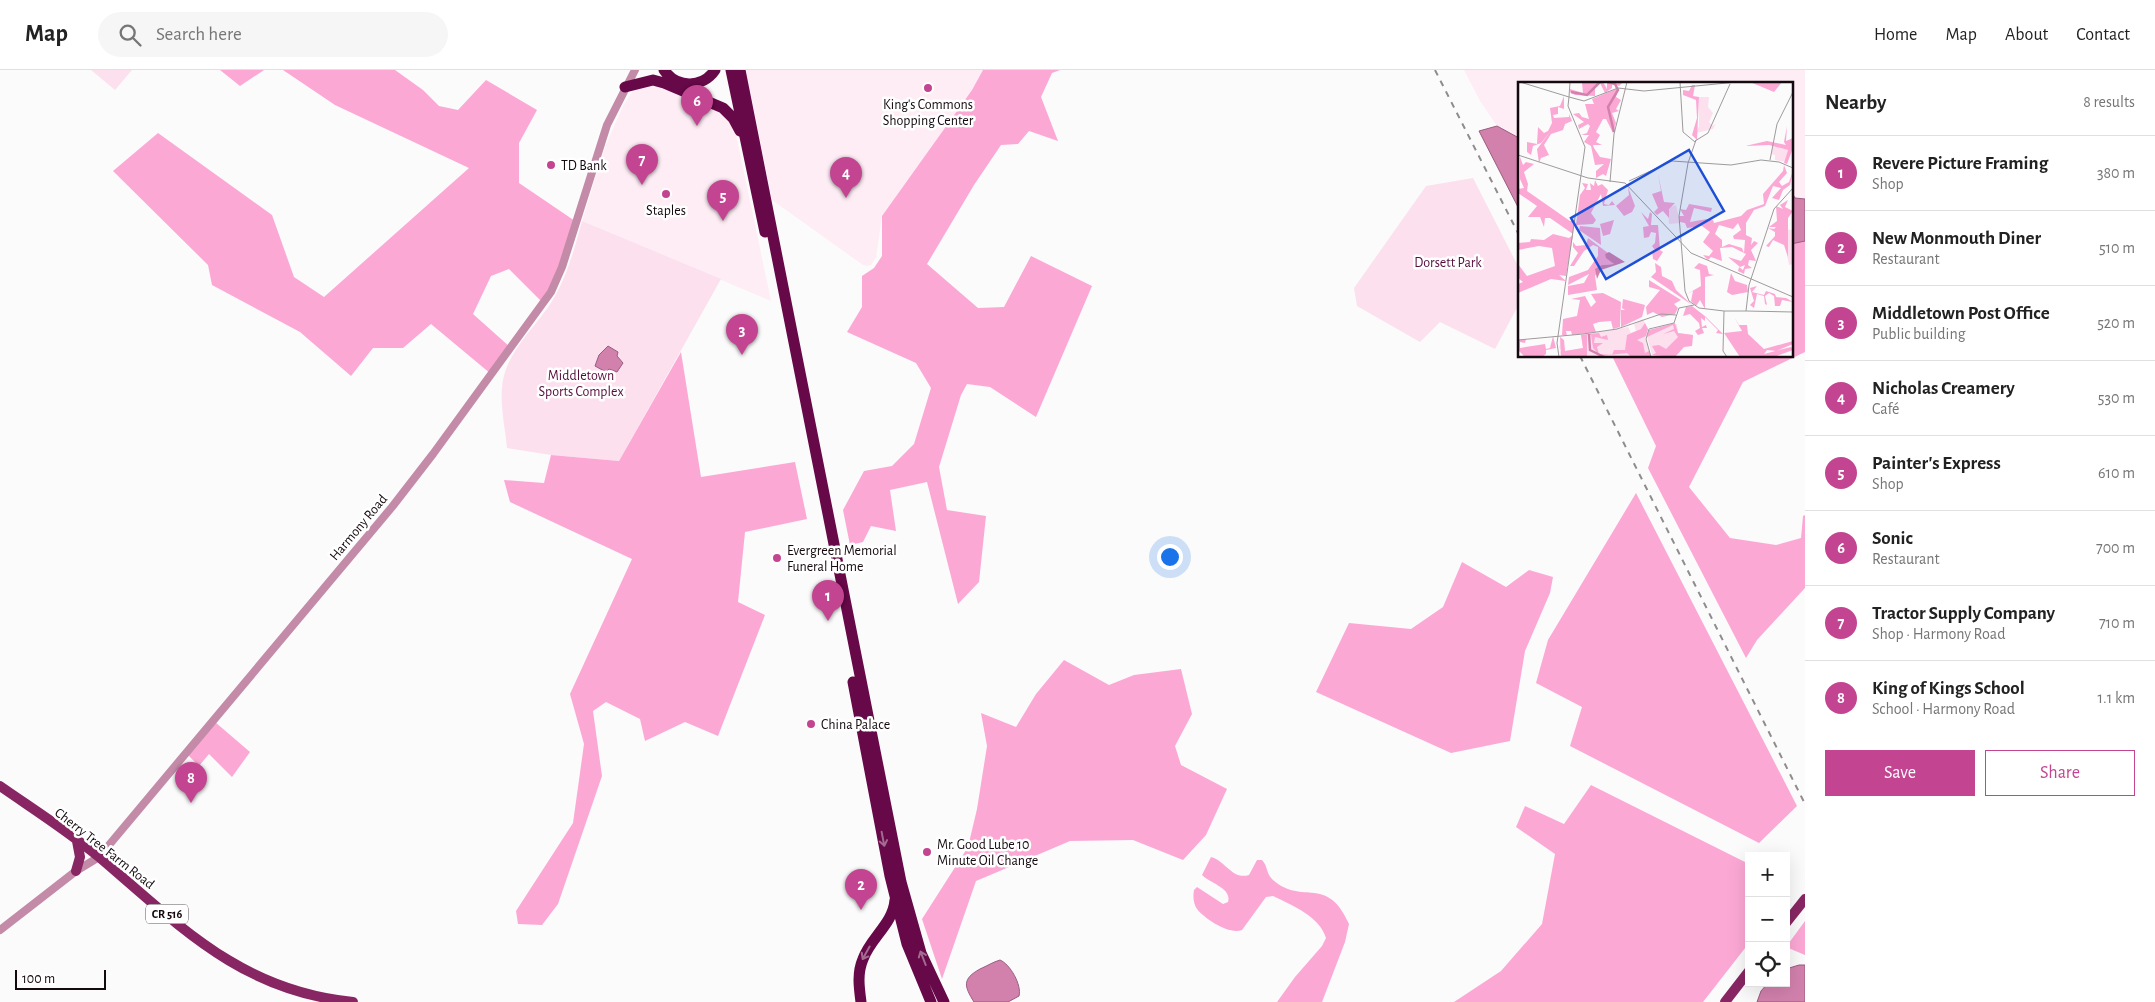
<!DOCTYPE html>
<html lang="en">
<head>
<meta charset="utf-8">
<style>
	:root { --surface:#fff; --page:#f6f6f6; --text:#222; --muted:#767676; --line:#e0e0e0; --accent:#c34592 }
	body { margin:0; font-family:"Alegreya Sans",sans-serif; background:var(--page); color:var(--text) }
	.controls { position:absolute; right:15px; bottom:15px; display:grid; overflow:hidden; border-radius:0px; box-shadow:0 5px 20px #0002 }
	.controls button { width:45px; height:45px; display:grid; place-items:center; padding:0; border:0; border-bottom:1px solid var(--line); background:var(--surface); color:var(--text); font:25px sans-serif }
	.scale { position:absolute; left:15px; bottom:12px; width:91px; box-sizing:border-box; padding-left:5px; border:2px solid #13090e; border-top:0; font-size:14px; line-height:18px; white-space:nowrap; color:#13090e; -webkit-text-stroke:4px #fff; paint-order:stroke }
	.you { position:absolute; left:1169px; top:486px; width:18px; height:18px; margin:-12px; border:4px solid #fff; border-radius:50%; background:#1a73e8; box-shadow:0 0 0 8px #1a73e833 }
	.badge { display:grid; place-items:center; width:32px; height:32px; border-radius:50%; background:var(--accent); color:#fff; font-size:16px; font-weight:700 }
	.pin { position:absolute; translate:-50% -41px; filter:drop-shadow(0 1px 2px #0008) }
	.pin::after { content:''; position:absolute; top:26px; width:18px; height:15px; background:inherit; clip-path:polygon(0 0,100% 0,50% 100%) }
	.list { margin:0; padding:0; list-style:none }
	h2 { display:flex; justify-content:space-between; align-items:center; height:65px; margin:0; padding:0 20px; font-size:21px }
	h2 small { font-size:16px; font-weight:400; color:var(--muted) }
	.list li { display:grid; grid-template-columns:32px 1fr auto; gap:15px; align-items:center; box-sizing:border-box; height:75px; padding:0 20px; border-top:1px solid var(--line) }
	.list b { display:block; font-size:19px; white-space:nowrap }
	.list p { margin:0; font-size:16px; white-space:nowrap; color:var(--muted) }
	.list em { font-size:16px; font-style:normal; color:var(--muted) }
	.actions { display:flex; gap:10px; padding:15px 20px }
	.actions a { flex:1; padding:11px 0; border:1px solid var(--accent); border-radius:0px; text-align:center; font-size:18px; color:var(--accent) }
	.actions .main { background:var(--accent); color:#fff }
	.icon { flex:none; width:28px; height:28px; fill:none; stroke:currentColor; stroke-width:2; stroke-linecap:round; stroke-linejoin:round }
	.map { position:relative; flex:none; width:1805px; height:932px; overflow:hidden }
	header { display:flex; align-items:center; gap:30px; box-sizing:border-box; height:70px; padding:0 25px; background:var(--surface); border-bottom:1px solid var(--line) }
	header strong { font-size:24px }
	nav { display:flex; gap:28px; margin-inline-start:auto; font-size:18px }
	.search { width:350px; height:45px; background:var(--page); display:flex; align-items:center; gap:12px; box-sizing:border-box; padding:0 18px; border-radius:28px; color:var(--muted); font-size:19px }
	main { display:flex }
	aside { flex:1; background:var(--surface) }
	.map>svg:first-child { display:block }
</style>
</head>
<body>
<header>
<strong>Map</strong>
<div class="search"><svg class="icon" aria-label="search" viewBox="0 0 24 24"><circle cx="10" cy="10" r="6"/><path d="M15 15l6 6"/></svg>Search here</div>
<nav><a>Home</a><a>Map</a><a>About</a><a>Contact</a></nav>
</header>
<main>
<div class="map">
<svg width="1805" height="932" viewBox="0 0 1805 932">
	<rect width="100%" height="100%" fill="#fbfbfb"/>
	<path fill="#feedf5" d="M 746,0 L 983,0 L 972,20 L 882,146 L 876,187 L 871,195 L 867,196 L 863,195 L 772,130 Z
		M 1464,0 L 1805,0 L 1805,129 L 1795,128 L 1791,121 L 1791,14 L 1519,14 L 1519,68 L 1497,56 L 1480,31 Z
		M 652,14 L 718,40 L 734,55 L 771,231 L 582,151 L 605,77 L 623,36 L 632,22 L 639,17 Z"/>
	<path fill="#fce0ee" d="M 91,0 L 132,0 L 115,20 Z
		M 1473,108 L 1519,198 L 1519,234 L 1495,279 L 1440,252 L 1420,272 L 1357,236 L 1354,218 L 1426,116 Z
		M 582,151 L 721,209 L 619,391 L 551,385 L 507,378 C 505,356 499,332 503,310 C 510,276 539,255 555,226 C 568,203 575,177 582,151 Z"/>
	<path fill="#fca8d5" d="M 220,0 L 264,0 L 240,16 Z
		M 283,0 L 395,0 L 423,20 L 439,36 L 458,40 L 486,10 L 537,40 L 519,73 L 519,113 L 575,151 L 552,220 L 543,233 L 509,199 L 491,206 L 473,244 L 510,277 L 491,304 L 431,254 L 403,278 L 373,278 L 351,306 L 300,262 L 212,215 L 208,195 L 113,101 L 158,63 L 272,145 L 294,207 L 324,227 L 469,98 L 335,35 Z
		M 983,0 L 1060,0 L 1052,3 L 1041,27 L 1058,71 L 1029,61 L 1018,74 L 1001,75 L 974,115 L 927,194 L 978,238 L 1004,237 L 1031,186 L 1092,216 L 1036,347 L 990,317 L 967,314 L 961,325 L 939,397 L 947,440 L 986,446 L 979,512 L 958,534 L 927,412 L 890,420 L 896,461 L 871,456 L 863,472 L 850,475 L 843,440 L 864,401 L 892,396 L 914,374 L 931,318 L 916,293 L 847,262 L 862,237 L 862,206 L 874,198 L 882,186 L 882,146 L 972,20 Z
		M 1805,171 L 1805,282 L 1743,312 L 1689,417 L 1730,468 L 1776,475 L 1801,468 L 1803,446 L 1805,445 L 1805,518 L 1757,570 L 1746,588 L 1648,398 L 1656,376 L 1612,286 L 1644,288 L 1645,286 L 1791,286 L 1791,174 Z
		M 681,282 L 701,407 L 795,392 L 807,449 L 745,462 L 738,532 L 765,545 L 718,666 L 685,652 L 645,671 L 640,649 L 606,632 L 593,641 L 602,706 L 558,834 L 542,855 L 518,854 L 516,841 L 573,753 L 584,674 L 570,624 L 632,489 L 510,432 L 504,410 L 544,413 L 551,385 L 619,391 Z
		M 1636,423 L 1797,736 L 1759,773 L 1570,676 L 1582,637 L 1536,613 L 1548,570 Z
		M 1462,492 L 1506,517 L 1529,500 L 1553,507 L 1550,523 L 1525,581 L 1510,671 L 1451,683 L 1316,622 L 1349,553 L 1411,559 L 1443,537 Z
		M 1064,590 L 1109,615 L 1134,605 L 1181,599 L 1192,644 L 1175,676 L 1181,695 L 1227,719 L 1206,765 L 1183,790 L 1133,770 L 1070,771 L 976,811 L 942,909 L 922,849 L 968,777 L 977,739 L 987,676 L 981,643 L 1016,657 L 1036,624 Z
		M 215,652 L 250,682 L 232,707 L 209,684 L 199,696 L 188,685 Z
		M 1591,715 L 1749,794 L 1749,873 L 1703,932 L 1454,932 L 1501,901 L 1542,854 L 1555,784 L 1516,757 L 1525,736 L 1564,754 Z
		M 1211,787 C 1226,791 1232,810 1249,805 L 1257,790 L 1262,790 C 1268,796 1266,804 1273,810 C 1303,836 1327,804 1349,854 L 1345,872 L 1322,932 L 1277,932 L 1295,907 L 1322,876 L 1326,868 C 1320,847 1292,835 1273,826 L 1266,827 L 1242,860 C 1229,865 1205,849 1197,839 C 1193,833 1193,826 1194,820 L 1197,817 L 1223,834 L 1228,832 C 1232,818 1211,814 1202,805 Z
		M 1805,851 L 1805,885 L 1786,877 Z"/>
	<path fill="#d281ad" stroke="#995d7d" d="M 1497,56 L 1519,68 L 1519,139 L 1479,61 Z
		M 1791,121 L 1795,128 L 1805,129 L 1805,171 L 1791,174 Z
		M 608,276 L 618,282 L 617,286 L 623,293 L 617,302 L 609,299 L 606,302 L 595,296 L 599,285 Z
		M 1000,890 C 1010,894 1022,915 1019,926 L 1008,932 L 974,932 C 964,916 962,909 980,899 C 987,896 993,892 1000,890 Z
		M 1799,895 L 1805,895 L 1805,932 L 1757,932 L 1761,921 L 1768,913 L 1786,913 L 1786,899 Z"/>
	<g fill="none" stroke-linecap="round" stroke-linejoin="round">
		<path stroke="#c38ba8" stroke-width="8" d="M 0,860 L 76,801 L 99,787 L 392,437 L 433,384 L 551,222 L 562,197 L 607,55 L 635,0"/>
		<path stroke="#882663" stroke-width="10" d="M 0,716 C 33,739 68,761 99,787 C 180,856 241,921 353,932
			M 76,801 L 80,787 L 77,771
			M 1786,853 L 1805,829
			M 1725,932 L 1749,901"/>
		<path stroke="#670848" stroke-width="11" d="M 664,0 C 677,19 703,18 715,0
			M 731,0 L 765,162
			M 740,0 L 901,812 L 921,883 L 944,932
			M 625,17 L 653,10 L 664,13 L 723,38 L 733,48 L 740,61
			M 853,612 L 890,806 L 907,874 L 931,932
			M 861,932 C 859,917 857,903 863,889 C 871,867 893,854 895,830"/>
		<path stroke="#908b8d" stroke-width="2" stroke-dasharray="6 6" stroke-linecap="butt" d="M 1435,0 L 1519,165
			M 1580,286 L 1805,734"/>
	</g>
	<defs><path id="oneway-shaft" d="M-6 0H5M1.5-3L5.5 0L1.5 3" fill="none" stroke-width="1.6" stroke-linecap="round" stroke-linejoin="round" transform="scale(1.25)"/></defs>
	<g stroke="#a46b91">
		<use href="#oneway-shaft" transform="translate(883 769) rotate(79)"/>
		<use href="#oneway-shaft" transform="translate(866 883) rotate(119)"/>
		<use href="#oneway-shaft" transform="translate(923 888) rotate(-111)"/>
	</g>
	<g fill="#c34592" stroke="#fff" stroke-width="2">
		<circle cx="928" cy="18" r="5"/>
		<circle cx="551" cy="95" r="5"/>
		<circle cx="666" cy="124" r="5"/>
		<circle cx="777" cy="488" r="5"/>
		<circle cx="811" cy="654" r="5"/>
		<circle cx="927" cy="782" r="5"/>
	</g>
	<g text-anchor="middle" stroke-width="5" stroke-linejoin="round" paint-order="stroke">
		<rect fill="#fff" stroke="#5a5356" stroke-width="1" x="146" y="834.5" width="42" height="19" rx="4"/>
		<g font-size="12" font-weight="bold" fill="#13090e">
			<text x="167" y="848">CR 516</text>
		</g>
		<g font-size="14" fill="#13090e" stroke="#fff" text-anchor="start">
			<text x="928" y="39" text-anchor="middle">King's Commons<tspan x="928" dy="16">Shopping Center</tspan></text>
			<text x="561" y="100">TD Bank</text>
			<text x="666" y="145" text-anchor="middle">Staples</text>
			<text x="787" y="485">Evergreen Memorial<tspan x="787" dy="16">Funeral Home</tspan></text>
			<text x="821" y="659">China Palace</text>
			<text x="937" y="779">Mr. Good Lube 10<tspan x="937" dy="16">Minute Oil Change</tspan></text>
		</g>
		<g font-size="14" fill="#560d3c" stroke="#fff">
			<text x="1448" y="197">Dorsett Park</text>
			<text x="581" y="310">Middletown<tspan x="581" dy="16">Sports Complex</tspan></text>
		</g>
		<g font-size="14" fill="#13090e" stroke="#fff">
			<text transform="translate(358 457) rotate(-50)" y="5">Harmony Road</text>
			<text transform="translate(105 778) rotate(38)" y="5">Cherry Tree Farm Road</text>
		</g>
	</g>
	<g transform="translate(1518 12)">
		<rect width="275" height="275" fill="#fbfbfb"/>
		<path d="M 181,15 L 191,15 L 190,25 L 195,31 L 191,40 L 195,44 L 198,41 L 195,47 L 178,51 L 181,44 ZM 255,64 L 270,68 L 267,80 L 257,78 L 257,73 L 253,72 ZM 158,123 L 162,141 L 151,142 L 150,126 ZM 258,147 L 275,148 L 275,182 L 271,183 L 267,163 ZM 125,237 L 130,247 L 127,256 L 133,275 L 43,275 L 42,270 L 45,269 L 41,266 L 44,255 L 47,269 L 65,266 L 63,253 L 110,245 L 113,251 L 118,249 L 116,242 ZM 159,242 L 160,251 L 175,253 L 174,264 L 156,265 L 145,275 L 134,273 L 129,255 L 131,248 Z" fill="#fce0ee"/>
		<path d="M 64,0 L 85,0 L 89,7 L 89,0 L 104,1 L 101,4 L 94,2 L 94,6 L 87,11 L 82,1 L 77,4 L 77,14 L 57,13 L 52,10 L 52,7 L 65,11 ZM 232,0 L 256,1 L 264,0 L 256,10 ZM 174,3 L 177,3 L 175,14 L 181,15 L 179,58 L 174,53 L 179,36 L 178,18 L 165,13 L 165,8 L 171,9 ZM 100,6 L 98,15 L 103,18 L 98,27 L 101,29 L 94,31 L 98,41 L 95,51 L 88,37 L 85,37 L 78,50 L 82,53 L 78,60 L 84,63 L 75,63 L 76,66 L 82,75 L 93,77 L 88,94 L 85,92 L 78,96 L 78,89 L 86,82 L 77,83 L 73,64 L 66,60 L 71,53 L 63,53 L 69,51 L 72,44 L 70,42 L 61,47 L 60,43 L 66,40 L 55,32 L 61,31 L 64,35 L 71,37 L 67,22 L 76,22 L 74,17 ZM 46,14 L 46,27 L 40,25 L 40,32 L 35,33 L 36,36 L 51,35 L 51,32 L 54,39 L 47,42 L 45,48 L 33,52 L 26,63 L 31,73 L 23,76 L 21,81 L 19,67 L 33,49 L 23,61 L 15,64 L 13,73 L 9,70 L 9,60 L 19,62 L 20,45 L 26,51 L 30,49 L 34,41 L 32,26 L 42,24 ZM 269,44 L 268,59 L 275,56 L 275,66 L 269,82 L 266,81 L 270,68 L 251,63 L 227,64 L 249,59 L 268,63 L 266,60 ZM 2,75 L 5,83 L 8,80 L 16,82 L 6,90 L 10,102 L 9,109 L 52,139 L 56,139 L 55,152 L 32,136 L 27,136 L 26,145 L 22,135 L 10,135 L 19,124 L 0,111 L 0,107 L 6,106 L 2,97 ZM 266,83 L 269,91 L 261,100 L 264,104 L 271,100 L 275,89 L 272,103 L 265,108 L 261,118 L 254,116 L 263,106 L 255,104 L 247,124 L 236,128 L 228,141 L 228,153 L 234,156 L 233,163 L 236,159 L 240,161 L 233,168 L 238,179 L 231,178 L 230,183 L 234,186 L 227,187 L 226,192 L 220,189 L 221,185 L 225,188 L 227,183 L 222,185 L 210,175 L 223,179 L 228,172 L 214,165 L 202,166 L 204,179 L 193,175 L 190,178 L 185,173 L 191,174 L 195,169 L 185,160 L 192,150 L 184,144 L 169,146 L 167,141 L 162,140 L 161,134 L 166,134 L 162,127 L 168,128 L 171,122 L 194,126 L 193,130 L 176,126 L 172,140 L 189,137 L 195,138 L 196,141 L 223,134 L 229,128 L 246,122 L 245,112 L 265,89 ZM 220,141 L 223,148 L 215,154 L 216,157 L 227,158 L 226,171 L 224,166 L 211,162 L 204,165 L 204,158 L 197,152 L 201,143 L 215,147 ZM 140,92 L 146,120 L 157,121 L 151,127 L 151,136 L 145,129 L 139,133 L 136,130 L 140,126 L 134,112 L 143,109 ZM 77,98 L 80,104 L 84,102 L 90,108 L 86,122 L 91,123 L 94,119 L 97,123 L 85,124 L 83,112 L 73,131 L 78,138 L 75,142 L 58,143 L 62,113 L 67,106 L 64,101 L 70,102 L 68,108 L 73,108 L 72,101 L 76,104 ZM 110,105 L 117,124 L 114,130 L 106,134 L 98,124 L 111,113 ZM 270,118 L 267,125 L 275,129 L 270,136 L 270,175 L 266,163 L 255,158 L 251,165 L 248,164 L 257,154 L 257,150 L 250,146 L 256,147 L 258,145 L 251,145 L 259,139 L 258,124 L 265,127 L 262,123 ZM 123,130 L 130,137 L 132,130 L 134,132 L 133,143 L 140,143 L 142,168 L 145,170 L 139,179 L 135,177 L 134,169 L 137,168 L 134,164 L 137,161 L 138,151 L 133,150 L 131,155 L 126,156 L 125,145 L 131,144 ZM 96,138 L 92,152 L 85,154 L 82,142 ZM 62,144 L 82,146 L 83,163 L 61,148 ZM 35,152 L 51,156 L 55,153 L 48,194 L 41,193 L 48,199 L 33,197 L 0,211 L 0,202 L 5,200 L 0,196 L 0,182 L 9,194 L 37,184 L 34,166 L 21,164 L 0,168 L 0,161 L 12,160 L 13,157 L 26,158 ZM 70,156 L 90,171 L 87,172 L 96,182 L 84,183 L 77,194 L 79,208 L 50,213 L 50,204 L 66,201 L 71,192 L 50,203 L 51,195 L 70,188 L 80,174 L 80,165 L 75,163 L 66,169 L 56,184 L 52,184 L 60,171 L 55,165 L 55,160 L 58,164 L 68,163 ZM 137,181 L 143,185 L 144,194 L 154,199 L 158,208 L 174,223 L 133,195 L 138,190 ZM 181,181 L 189,184 L 191,192 L 196,193 L 187,195 L 187,227 L 182,218 L 178,224 L 173,219 L 175,209 L 169,212 L 183,204 L 182,188 L 176,186 ZM 213,191 L 217,199 L 229,203 L 230,210 L 214,213 L 209,210 ZM 131,198 L 163,218 L 156,222 L 160,226 L 157,232 L 144,235 L 135,230 L 129,233 L 128,225 L 142,208 L 131,205 ZM 239,204 L 234,210 L 246,213 L 248,209 L 257,212 L 258,215 L 268,216 L 275,220 L 264,218 L 262,224 L 257,224 L 256,214 L 251,211 L 247,214 L 249,223 L 247,222 L 246,214 L 239,212 L 236,226 L 232,223 L 236,219 L 232,206 ZM 85,211 L 103,220 L 102,245 L 95,247 L 93,239 L 81,240 L 75,242 L 78,250 L 54,253 L 53,249 L 48,249 L 49,254 L 44,253 L 45,237 L 59,234 L 62,218 L 53,217 L 67,214 L 73,225 L 78,220 L 73,212 ZM 105,217 L 127,223 L 124,235 L 103,245 L 103,228 L 107,228 L 104,226 ZM 174,224 L 188,235 L 205,252 L 198,251 L 200,248 L 187,235 L 187,239 L 183,236 L 184,245 L 188,243 L 189,246 L 184,246 L 186,251 L 180,253 L 177,249 L 182,246 L 181,241 L 172,232 L 165,234 L 168,225 ZM 216,235 L 221,243 L 229,243 L 230,252 L 246,267 L 275,259 L 275,262 L 258,269 L 249,268 L 246,272 L 273,265 L 275,268 L 256,275 L 222,275 L 206,251 L 224,249 ZM 127,241 L 130,247 L 128,254 L 119,258 L 125,261 L 127,271 L 131,269 L 133,275 L 113,275 L 109,271 L 82,274 L 75,266 L 73,253 L 69,253 L 69,275 L 43,275 L 42,255 L 46,258 L 47,269 L 65,266 L 63,253 L 81,251 L 83,255 L 89,253 L 90,258 L 77,255 L 76,261 L 85,261 L 79,265 L 81,272 L 94,273 L 96,268 L 107,268 L 109,253 L 123,247 ZM 157,241 L 160,251 L 175,253 L 174,264 L 166,265 L 157,275 L 134,273 L 138,271 L 134,264 L 141,263 L 148,267 L 160,255 L 156,249 L 145,252 L 156,247 L 155,243 L 129,255 L 131,248 ZM 35,254 L 38,266 L 28,268 L 28,272 L 24,275 L 7,275 L 0,268 L 0,258 L 8,257 L 7,261 L 2,260 L 2,266 L 27,262 L 28,267 L 32,266 Z" fill="#fca8d5" fill-rule="evenodd"/>
		<path d="M 91,170 L 107,180 L 83,188 L 79,197 L 77,187 L 84,183 L 96,182 L 88,176 L 87,172 Z" fill="#d281ad"/>
		<path fill="none" stroke="#d281ad" stroke-width="2.5" d="M 90,0 L 97,2 L 100,8 L 90,25 L 96,50M 53,10 L 69,13 L 82,0M 71,252 L 72,268 L 86,275"/>
		<path fill="none" stroke="#9e9a9c" stroke-width="1" d="M 2,0 L 51,15 L 50,24 L 67,65 L 39,261 L 41,275M 52,0 L 51,15 L 66,19 L 100,6 L 126,9 L 219,0M 162,0 L 165,50 L 177,60M 178,58 L 170,81 L 161,134 L 167,209 L 171,219 L 181,226 L 206,229M 177,59 L 190,51 L 212,2M 0,73 L 70,96 L 107,101 L 173,171 L 275,215M 252,78 L 259,42 L 275,10M 111,99 L 154,79 L 213,83 L 243,78 L 261,80 L 275,86M 92,100 L 96,52 L 109,0M 228,229 L 275,230M 0,258 L 65,252 L 99,247 L 143,232 L 158,233M 133,275 L 128,257 L 131,247 L 156,241 L 161,226 L 176,223M 209,275 L 205,269 L 206,229 L 228,229 L 231,203 L 256,127 L 275,106"/>
		<path fill="#1d4ed8" fill-opacity="0.15" stroke="#1d4ed8" stroke-width="2.5" d="M 171,68 L 206,129 L 88,197 L 53,136 Z"/>
		<rect width="275" height="275" fill="none" stroke="#13090e" stroke-width="2.5"/>
	</g>
</svg>
<div class="controls">
<button>+</button>
<button>−</button>
<button><svg class="icon" aria-label="locate" viewBox="0 0 24 24"><circle cx="12" cy="12" r="6"/><path d="M12 2v4M12 18v4M2 12h4M18 12h4"/></svg></button>
</div>
<div class="scale">100 m</div>
<div class="you"></div>
<div class="pin badge" style="left:828px;top:551px">1</div>
<div class="pin badge" style="left:861px;top:840px">2</div>
<div class="pin badge" style="left:742px;top:285px">3</div>
<div class="pin badge" style="left:846px;top:128px">4</div>
<div class="pin badge" style="left:723px;top:151px">5</div>
<div class="pin badge" style="left:697px;top:56px">6</div>
<div class="pin badge" style="left:642px;top:115px">7</div>
<div class="pin badge" style="left:191px;top:733px">8</div>
</div>
<aside>
<h2>Nearby<small>8 results</small></h2>
<ul class="list">
<li><span class="badge">1</span><div><b>Revere Picture Framing</b><p>Shop</p></div><em>380 m</em></li>
<li><span class="badge">2</span><div><b>New Monmouth Diner</b><p>Restaurant</p></div><em>510 m</em></li>
<li><span class="badge">3</span><div><b>Middletown Post Office</b><p>Public building</p></div><em>520 m</em></li>
<li><span class="badge">4</span><div><b>Nicholas Creamery</b><p>Café</p></div><em>530 m</em></li>
<li><span class="badge">5</span><div><b>Painter's Express</b><p>Shop</p></div><em>610 m</em></li>
<li><span class="badge">6</span><div><b>Sonic</b><p>Restaurant</p></div><em>700 m</em></li>
<li><span class="badge">7</span><div><b>Tractor Supply Company</b><p>Shop · Harmony Road</p></div><em>710 m</em></li>
<li><span class="badge">8</span><div><b>King of Kings School</b><p>School · Harmony Road</p></div><em>1.1 km</em></li>
</ul>
<div class="actions"><a class="main">Save</a><a>Share</a></div>
</aside>
</main>
</body>
</html>
